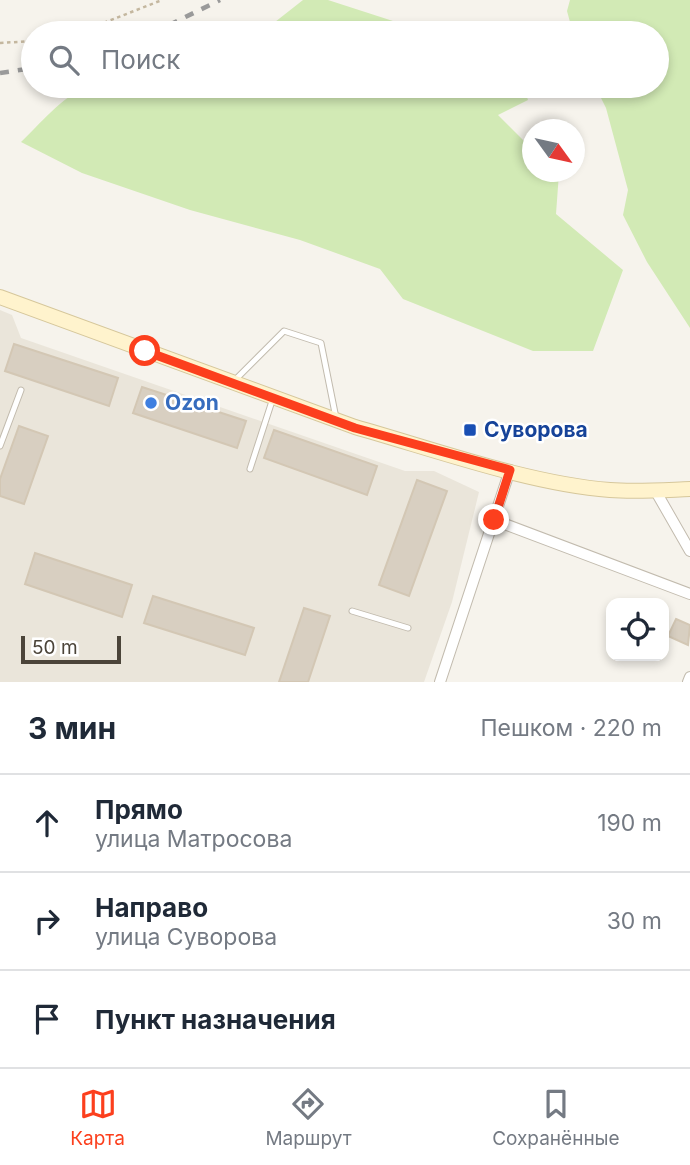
<!DOCTYPE html>
<html lang="ru">
<head>
<meta charset="utf-8">
<style>
	:root { --surface:#fff; --page:#f6f6f7; --text:#1f2937; --muted:#747a83; --line:#e0e1e3; --accent:#fc3f1d }
	body { margin:0; font-family:Inter,sans-serif; background:var(--page); color:var(--text) }
	.controls { position:absolute; right:21px; bottom:21px; display:grid; overflow:hidden; border-radius:14px; box-shadow:0 4px 10px #0003 }
	.controls button { width:63px; height:63px; display:grid; place-items:center; padding:0; border:0; border-bottom:2px solid var(--line); background:var(--surface); color:var(--text); font:35px sans-serif }
	.compass { position:absolute; left:522px; top:119px; width:63px; height:63px; border-radius:50%; background:var(--surface); box-shadow:0 4px 10px #0003; rotate:123deg }
	.scale { position:absolute; left:21px; bottom:18px; width:100px; box-sizing:border-box; padding-left:7px; border:4px solid #4b4439; border-top:0; font-size:19px; line-height:24px; white-space:nowrap; color:#4b4439; -webkit-text-stroke:5px #fff; paint-order:stroke }
	.stop { position:absolute; width:21px; height:21px; margin:-16px; border:5px solid #fc3f1d; border-radius:50%; background:#fff }
	.stop.end { background:#fc3f1d; border-color:#fff; box-shadow:0 2px 7px #0008 }
	.list { margin:0; padding:0; list-style:none }
	h2 { display:flex; justify-content:space-between; align-items:center; height:91px; margin:0; padding:0 28px; font-size:30px }
	h2 small { font-size:23px; font-weight:400; color:var(--muted) }
	.list li { display:grid; grid-template-columns:46px 1fr auto; gap:21px; align-items:center; box-sizing:border-box; height:98px; padding:0 28px; border-top:2px solid var(--line) }
	.list b { display:block; font-size:26px; white-space:nowrap }
	.list p { margin:0; font-size:23px; white-space:nowrap; color:var(--muted) }
	.list em { font-size:23px; font-style:normal; color:var(--muted) }
	.icon { flex:none; width:38px; height:38px; fill:none; stroke:currentColor; stroke-width:2; stroke-linecap:round; stroke-linejoin:round }
	.map { position:relative; flex:none; width:690px; height:682px; overflow:hidden }
	.search { position:absolute; background:var(--surface); box-shadow:0 4px 10px #0003; left:21px; right:21px; top:21px; height:77px; display:flex; align-items:center; gap:18px; box-sizing:border-box; padding:0 24px; border-radius:38px; color:var(--muted); font-size:26px }
	.sheet { height:385px; background:var(--surface) }
	nav { display:flex; justify-content:space-around; align-items:center; box-sizing:border-box; height:98px; border-top:2px solid var(--line); background:var(--surface); font-size:19px; color:var(--muted) }
	nav a { display:grid; justify-items:center; gap:4px }
	nav .on { color:var(--accent) }
	.map>svg:first-child { display:block }
</style>
</head>
<body>
<div class="map">
<svg width="690" height="682" viewBox="0 0 690 682">
	<rect width="100%" height="100%" fill="#f6f3ec"/>
	<path fill="#eae5da" d="M 0,310 L 12,315 L 21,338 L 405,471 L 434,471 L 479,492 L 452,602 L 424,682 L 0,682 Z"/>
	<path fill="#d2eab5" d="M 303,0 L 328,0 L 430,33 L 261,33 Z
		M 570,0 L 690,0 L 690,328 L 647,262 L 623,215 L 628,190 L 606,108 L 595,86 L 657,86 L 657,33 L 573,33 L 567,11 Z
		M 190,86 L 523,86 L 528,100 L 498,115 L 532,149 L 532,172 L 559,173 L 556,214 L 623,270 L 593,351 L 533,351 L 403,299 L 380,269 L 300,240 L 190,210 L 82,173 L 21,142 C 33,131 60,100 73,95 C 102,86 171,101 190,86 Z"/>
	<path fill="#d8cfc1" stroke="#d3c7b4" stroke-width="2" d="M 14,344 L 118,378 L 109,406 L 5,371 Z
		M 142,387 L 246,421 L 237,448 L 133,413 Z
		M 19,426 L 48,436 L 24,504 L 0,496 L 0,479 Z
		M 274,430 L 377,466 L 367,495 L 264,458 Z
		M 417,480 L 447,491 L 409,596 L 379,585 Z
		M 35,553 L 132,585 L 122,617 L 25,584 Z
		M 153,596 L 254,628 L 245,655 L 144,623 Z
		M 304,608 L 330,616 L 308,682 L 279,682 Z
		M 676,619 L 690,625 L 688,645 L 668,636 Z"/>
	<g fill="none" stroke-linecap="round" stroke-linejoin="round">
		<g stroke="#c2bbae" stroke-width="7">
			<path id="lane" d="M 234,381 L 284,331 L 321,343 L 336,418
				M 0,446 L 21,390
				M 250,469 L 273,398
				M 352,611 L 408,628"/>
		</g>
		<g stroke="#c2bbae" stroke-width="12">
			<path id="street" d="M 655,490 L 690,551
				M 494,520 L 690,594
				M 440,682 L 510,470
				M 688,682 L 690,677"/>
		</g>
		<g stroke="#d6c79b" stroke-width="16">
			<path id="secondary" d="M 0,297 L 355,427 C 433,449 530,484 610,490 C 636,492 664,490 690,489"/>
		</g>
		<path stroke="#c4b79f" stroke-width="2.5" stroke-dasharray="3.5 3.5" stroke-linecap="butt" d="M 78,33 L 162,0
			M 0,43 L 33,41"/>
		<use href="#lane" stroke="#fff" stroke-width="5"/>
		<use href="#street" stroke="#fff" stroke-width="10"/>
		<use href="#secondary" stroke="#fff3cd" stroke-width="14"/>
		<path stroke="#9a9a9a" stroke-width="4.5" stroke-dasharray="9 9" stroke-linecap="butt" d="M 153,33 L 220,0
			M 0,73 L 33,68"/>
	</g>
	<g fill="none" stroke-linecap="round" stroke-linejoin="round">
		<path stroke="#fc3f1d" stroke-width="9" d="M 145,351 L 355,428 L 510,470 L 494,520"/>
	</g>
	<circle fill="#3f7fe0" stroke="#fff" stroke-width="2.5" cx="151" cy="403" r="7"/>
	<rect fill="#1a4fb4" stroke="#fff" stroke-width="2.5" x="463" y="423" width="14" height="14" rx="3.5"/>
	<g text-anchor="middle" stroke-width="5" stroke-linejoin="round" paint-order="stroke">
		<g font-size="21" font-weight="bold" fill="#366cbe" stroke="#fff" text-anchor="start">
			<text x="165" y="410">Ozon</text>
		</g>
		<g font-size="21" font-weight="bold" fill="#164399" stroke="#fff" text-anchor="start">
			<text x="484" y="437">Суворова</text>
		</g>
	</g>
</svg>
<div class="controls">
<button><svg class="icon" aria-label="locate" viewBox="0 0 24 24"><circle cx="12" cy="12" r="6"/><path d="M12 2v4M12 18v4M2 12h4M18 12h4"/></svg></button>
</div>
<svg class="compass" viewBox="-18 -18 36 36"><path d="M0-13l5 13h-10z" fill="#e53935"/><path d="M0 13l5-13h-10z" fill="#747a83"/></svg>
<div class="scale">50 m</div>
<div class="stop" style="left:145px;top:351px"></div>
<div class="stop end" style="left:494px;top:520px"></div>
<div class="search"><svg class="icon" aria-label="search" viewBox="0 0 24 24"><circle cx="10" cy="10" r="6"/><path d="M15 15l6 6"/></svg>Поиск</div>
</div>
<section class="sheet">
<h2>3 мин<small>Пешком · 220 m</small></h2>
<ul class="list">
<li><svg class="icon" aria-label="ahead" viewBox="0 0 24 24"><path d="M12 20V5M6 11l6-6 6 6"/></svg><div><b>Прямо</b><p>улица Матросова</p></div><em>190 m</em></li>
<li><svg class="icon" aria-label="right" viewBox="0 0 24 24"><path d="M7 20v-9h11M14 6l5 5-5 5"/></svg><div><b>Направо</b><p>улица Суворова</p></div><em>30 m</em></li>
<li><svg class="icon" aria-label="arrive" viewBox="0 0 24 24"><path d="M6 21V4h12l-3 4 3 4H6"/></svg><div><b>Пункт назначения</b></div></li>
</ul>
</section>
<nav>
<a class="on"><svg class="icon" aria-label="map" viewBox="0 0 24 24"><path d="M3 6l6-2 6 2 6-2v14l-6 2-6-2-6 2zM9 4v14M15 6v14"/></svg>Карта</a>
<a><svg class="icon" aria-label="directions" viewBox="0 0 24 24"><path d="M12 3l9 9-9 9-9-9zM9 14v-3h6M13 9l2 2-2 2"/></svg>Маршрут</a>
<a><svg class="icon" aria-label="saved" viewBox="0 0 24 24"><path d="M7 4h10v16l-5-4-5 4z"/></svg>Сохранённые</a>
</nav>
</body>
</html>
